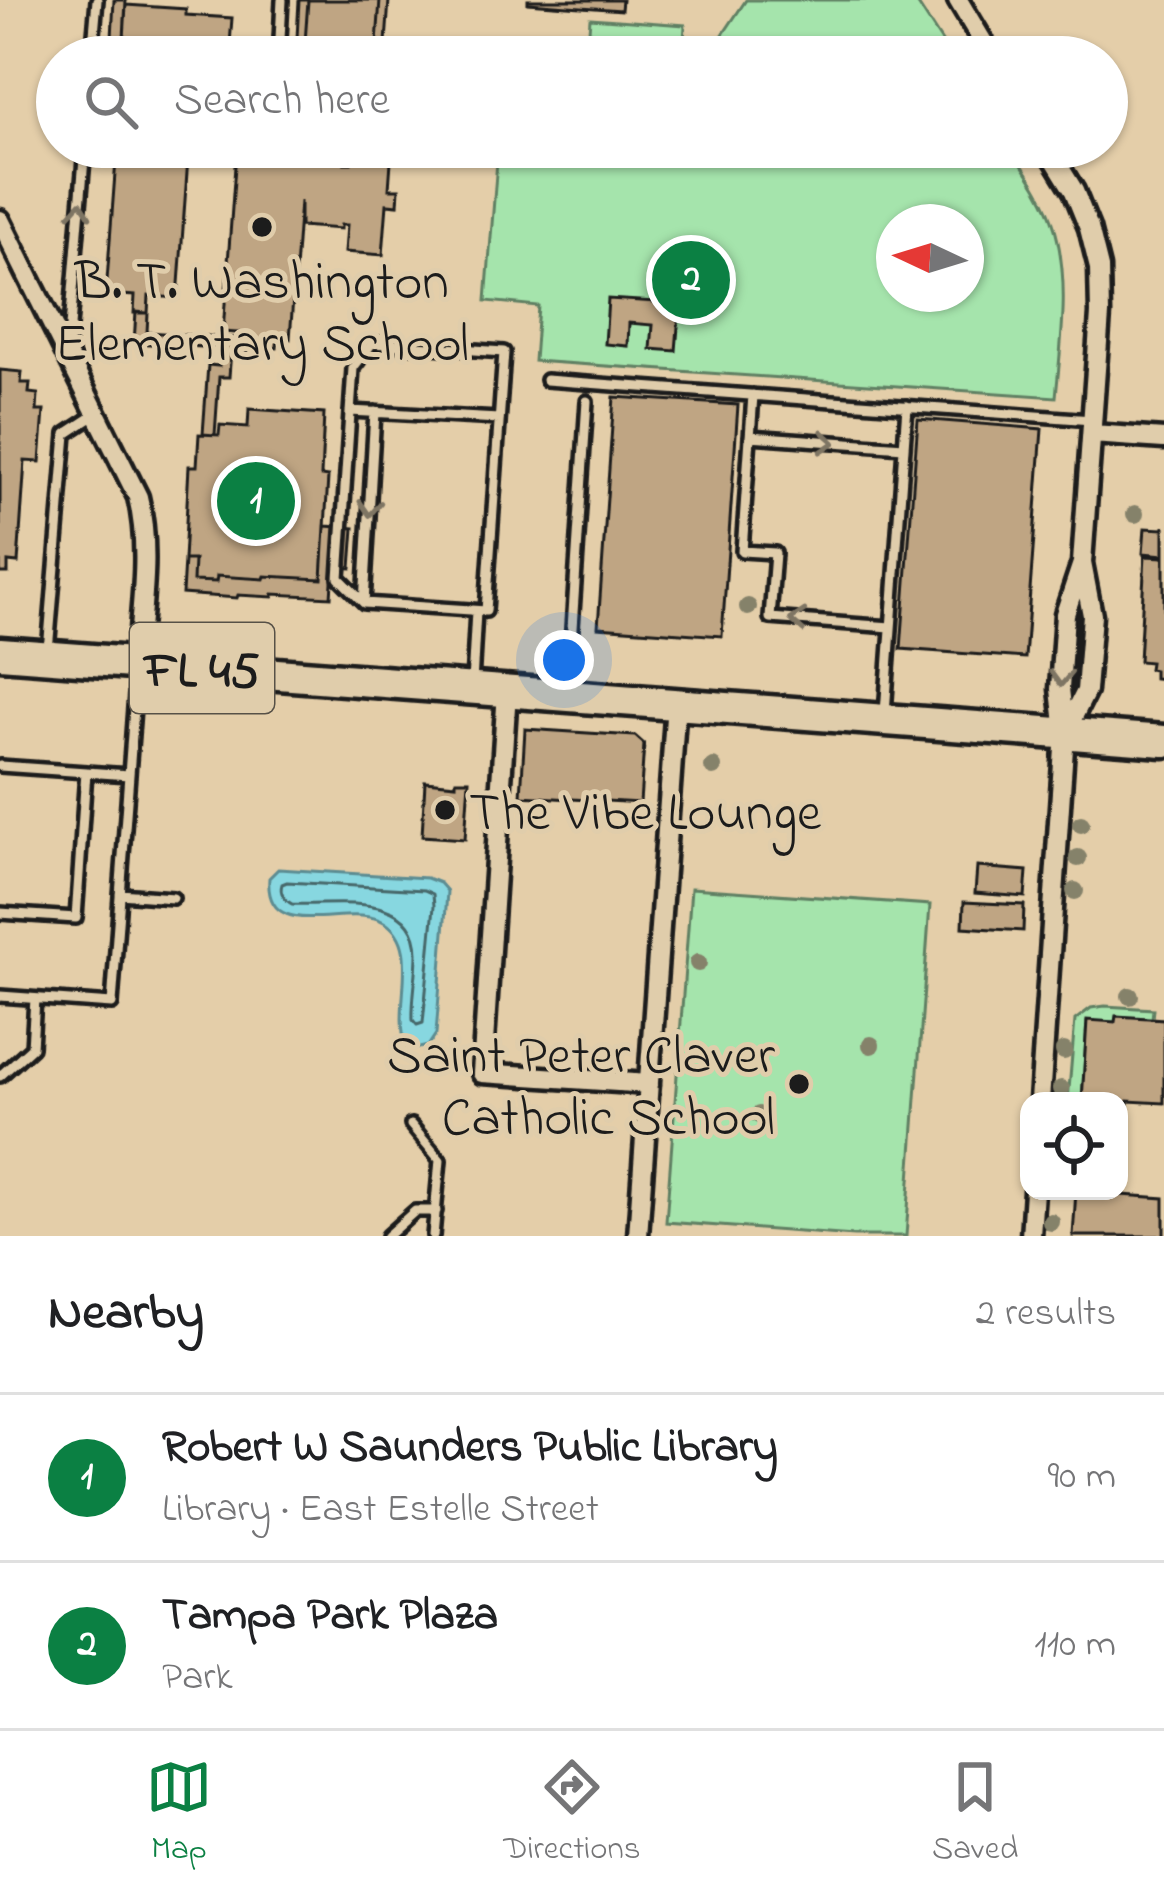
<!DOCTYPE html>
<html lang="en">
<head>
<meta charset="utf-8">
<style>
	:root { --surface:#fff; --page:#f2f2f2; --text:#202124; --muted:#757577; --line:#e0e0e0; --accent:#0b8043 }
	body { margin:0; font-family:"Indie Flower",sans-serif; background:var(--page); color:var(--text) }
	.controls { position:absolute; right:36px; bottom:36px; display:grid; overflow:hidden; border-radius:24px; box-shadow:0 3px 9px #0004 }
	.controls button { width:108px; height:108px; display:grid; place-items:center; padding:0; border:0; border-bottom:3px solid var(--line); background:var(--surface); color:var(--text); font:60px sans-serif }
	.compass { position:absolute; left:876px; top:204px; width:108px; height:108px; border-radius:50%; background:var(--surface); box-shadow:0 3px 9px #0004; rotate:274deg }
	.you { position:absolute; left:564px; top:660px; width:42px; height:42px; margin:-30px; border:9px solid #fff; border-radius:50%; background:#1a73e8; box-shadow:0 0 0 18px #1a73e833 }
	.badge { display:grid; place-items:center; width:78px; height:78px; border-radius:50%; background:var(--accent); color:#fff; font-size:39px; font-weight:700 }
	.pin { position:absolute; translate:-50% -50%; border:6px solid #fff; box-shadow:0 3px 12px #0006 }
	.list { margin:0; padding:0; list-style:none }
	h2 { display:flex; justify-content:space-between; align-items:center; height:156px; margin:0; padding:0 48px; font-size:51px }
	h2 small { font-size:39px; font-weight:400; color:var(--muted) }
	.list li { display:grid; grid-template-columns:78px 1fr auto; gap:36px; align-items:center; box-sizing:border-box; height:168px; padding:0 48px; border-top:3px solid var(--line) }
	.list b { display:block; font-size:45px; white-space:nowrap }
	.list p { margin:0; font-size:39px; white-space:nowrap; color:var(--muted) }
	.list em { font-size:39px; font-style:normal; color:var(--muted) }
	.icon { flex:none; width:66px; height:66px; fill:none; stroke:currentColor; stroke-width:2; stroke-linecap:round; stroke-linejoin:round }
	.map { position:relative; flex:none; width:1164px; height:1236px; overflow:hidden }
	.search { position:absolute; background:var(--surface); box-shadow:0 3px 9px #0004; left:36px; right:36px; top:36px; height:132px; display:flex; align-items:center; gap:30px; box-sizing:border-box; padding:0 42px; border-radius:66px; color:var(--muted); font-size:45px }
	.sheet { height:492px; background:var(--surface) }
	nav { display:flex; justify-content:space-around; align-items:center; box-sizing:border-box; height:168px; border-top:3px solid var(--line); background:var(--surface); font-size:33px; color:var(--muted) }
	nav a { display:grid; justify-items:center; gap:6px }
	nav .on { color:var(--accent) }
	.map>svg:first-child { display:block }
</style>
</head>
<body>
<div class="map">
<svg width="1164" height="1236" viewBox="0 0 1164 1236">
	<rect width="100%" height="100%" fill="#e4cea9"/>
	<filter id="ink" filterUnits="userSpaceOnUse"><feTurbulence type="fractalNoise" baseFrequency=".00833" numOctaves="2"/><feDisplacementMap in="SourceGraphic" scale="24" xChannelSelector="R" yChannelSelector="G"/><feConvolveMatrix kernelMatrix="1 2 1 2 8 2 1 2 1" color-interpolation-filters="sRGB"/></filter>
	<g filter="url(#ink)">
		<path fill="#a5e4ac" stroke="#608064" stroke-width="3" fill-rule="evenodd" d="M 746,0 L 915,0 L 952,57 L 708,57 Z
			M 590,18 L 685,25 L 683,57 L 587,57 Z
			M 701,147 L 1010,147 C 1027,172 1047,200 1055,229 C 1070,284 1061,341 1056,397 L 534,361 L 538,306 L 486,301 L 498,148 L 699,162 ZM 894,222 L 966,222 L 966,294 L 894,294 Z
			M 691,888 L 930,905 L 906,1236 L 854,1236 L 666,1222 Z
			M 1105,1006 L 1153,1009 L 1152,1019 L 1116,1016 L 1115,1022 L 1087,1021 L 1082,1101 L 1068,1101 L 1075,1020 L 1091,1008 Z"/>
		<path fill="#87d7e0" stroke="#5c8c92" stroke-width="3" d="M 278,869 L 427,878 L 440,883 L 447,891 L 446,907 L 436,1034 L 428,1046 L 415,1049 L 406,1046 C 392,1005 423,945 384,922 C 349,901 264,946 269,878 Z"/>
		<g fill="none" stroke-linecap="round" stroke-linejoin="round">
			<path stroke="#47676a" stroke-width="3" d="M 287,882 L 424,890 L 433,894 L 434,906 L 423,1023 L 417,1025 L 413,1020 C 412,998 417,976 417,953 C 416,889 334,907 292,904 C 285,900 279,893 282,884 Z"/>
		</g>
		<path fill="#bfa583" stroke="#1c1c1c" stroke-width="3" d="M 114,0 L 126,0 L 123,57 L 111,57 Z
			M 299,0 L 308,0 L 304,57 L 296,57 Z
			M 308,0 L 380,0 L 376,57 L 304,57 Z
			M 380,0 L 389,0 L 385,57 L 376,57 Z
			M 528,0 L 622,0 L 621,10 L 528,3 Z
			M 126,5 L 186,9 L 186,15 L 232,18 L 229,57 L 123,57 Z
			M 117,147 L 182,147 L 181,158 L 188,158 L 178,298 L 149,296 L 148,313 L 134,313 L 135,296 L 106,294 Z
			M 239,147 L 289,147 L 289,154 L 346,158 L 345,163 L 351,163 L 352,147 L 392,147 L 389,189 L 399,189 L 398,205 L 387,204 L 383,255 L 345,252 L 347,225 L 341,225 L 341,229 L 300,226 L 300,201 L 290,339 L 278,338 L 277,348 L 249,346 L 250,334 L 223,332 L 236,152 L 239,153 Z
			M 658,276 L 682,278 L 676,351 L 651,349 L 653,325 L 629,323 L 628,346 L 605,344 L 608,299 L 656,302 Z
			M 136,312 L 148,313 L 147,332 L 249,339 L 248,351 L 231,350 L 229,377 L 219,377 L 215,435 L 203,434 L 208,365 L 219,366 L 220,348 L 134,343 Z
			M 0,370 L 22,372 L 21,383 L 30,383 L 29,393 L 38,394 L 37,411 L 44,411 L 40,462 L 25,461 L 18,563 L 8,562 L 8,573 L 0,573 Z
			M 614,397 L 738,405 L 722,636 L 598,627 Z
			M 249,409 L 324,414 L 321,476 L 328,477 L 322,579 L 265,576 L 264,579 L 217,576 L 216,582 L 193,581 L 194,560 L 184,560 L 189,466 L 197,466 L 199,434 L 219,435 L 220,425 L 248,427 Z
			M 918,419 L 1042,429 L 1025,658 L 901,649 Z
			M 325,526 L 354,528 L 351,568 L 333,567 L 331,597 L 273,594 L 273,597 L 238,595 L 237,598 L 182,594 L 184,560 L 194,560 L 193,581 L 216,582 L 217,576 L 264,579 L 265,576 L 322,579 Z
			M 1164,526 L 1164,555 L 1143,553 L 1145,528 L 1164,529 Z
			M 1145,556 L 1164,557 L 1164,679 L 1154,678 L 1154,670 L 1149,669 L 1150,662 L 1139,661 Z
			M 525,729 L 635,736 L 644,744 L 640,803 L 521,796 Z
			M 456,780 L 469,780 L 465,839 L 422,836 L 425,781 L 456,784 Z
			M 977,867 L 1027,871 L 1025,897 L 975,893 Z
			M 964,902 L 1024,905 L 1023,931 L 963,927 Z
			M 1116,1016 L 1164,1019 L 1164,1103 L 1128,1101 L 1122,1195 L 1164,1198 L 1164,1236 L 1073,1236 L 1076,1191 L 1119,1191 L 1119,1101 L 1082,1101 L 1087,1020 L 1115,1022 Z"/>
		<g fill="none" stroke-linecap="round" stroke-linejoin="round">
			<g stroke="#1c1c1c" stroke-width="18">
				<path id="service" d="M 280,39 L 282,0
					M 92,57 L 97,0
					M 372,343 L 504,352 L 486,611 L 364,603 L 339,578 L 353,368 Z
					M 68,351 L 85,147
					M 546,380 L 1092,420
					M 753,395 L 742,551 L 775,553 L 770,618 L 891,627
					M 350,411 L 499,419
					M 750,436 L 904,447
					M 364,603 L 375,412
					M 48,651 L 66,434 L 95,415
					M 472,683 L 476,611
					M 568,689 L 587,401
					M 885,713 L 907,406
					M 0,766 L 86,772 L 76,918 L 0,913
					M 86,772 L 129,775
					M 120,894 L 173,898
					M 0,996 L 112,1004 L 137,667
					M 0,1076 L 32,1047 L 35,999
					M 411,1125 L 440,1160 L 433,1236
					M 387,1236 L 415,1211 L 436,1211"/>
			</g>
			<g stroke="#1c1c1c" stroke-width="27">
				<path id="minor" d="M 958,0 L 992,57
					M 1047,147 L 1074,191 L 1089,228 L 1099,268 L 1100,314 L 1082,563 L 1065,614 L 1060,689 L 1065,733 L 1086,691 L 1092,615 L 1082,563
					M 0,220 L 138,497 C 151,550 141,609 137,663
					M 1092,434 L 1164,439
					M 507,691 L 482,1073 L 649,1084
					M 1040,1101 L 1065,733
					M 638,1236 L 676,703
					M 1031,1236 L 1034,1191"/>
			</g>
			<g stroke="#1c1c1c" stroke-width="39">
				<path id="primary" d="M 0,653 L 1164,741"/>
			</g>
			<use href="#service" stroke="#e0cdab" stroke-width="9"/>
			<use href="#minor" stroke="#e0cdab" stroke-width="18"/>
			<use href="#primary" stroke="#e0cdab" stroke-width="30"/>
		</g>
		<g fill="#85826b">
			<circle cx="1135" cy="514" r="9"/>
			<circle cx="748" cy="607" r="9"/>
			<circle cx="713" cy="767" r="9"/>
			<circle cx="1081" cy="824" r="9"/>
			<circle cx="1078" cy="858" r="9"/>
			<circle cx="1075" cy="891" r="9"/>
			<circle cx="698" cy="963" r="9"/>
			<circle cx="1130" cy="996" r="9"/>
			<circle cx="871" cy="1045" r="9"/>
			<circle cx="1064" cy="1051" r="9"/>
			<circle cx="1061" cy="1089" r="9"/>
			<circle cx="759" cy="1115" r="9"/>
			<circle cx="1051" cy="1222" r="9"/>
		</g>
		<defs><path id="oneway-chevron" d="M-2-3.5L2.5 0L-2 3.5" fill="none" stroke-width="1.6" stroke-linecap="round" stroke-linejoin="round" transform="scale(3)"/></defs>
		<g stroke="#7e7464">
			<use href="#oneway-chevron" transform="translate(80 210) rotate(-85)"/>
			<use href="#oneway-chevron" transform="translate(827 442) rotate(4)"/>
			<use href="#oneway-chevron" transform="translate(370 508) rotate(93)"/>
			<use href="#oneway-chevron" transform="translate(798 620) rotate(-176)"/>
			<use href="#oneway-chevron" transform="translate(1061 678) rotate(92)"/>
		</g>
	</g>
	<g fill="#1c1c1c" stroke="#e0cdab" stroke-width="4.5">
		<circle cx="262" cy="227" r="12"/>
		<circle cx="445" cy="810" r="12"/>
		<circle cx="799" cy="1084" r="12"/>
	</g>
	<g text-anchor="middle" stroke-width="10" stroke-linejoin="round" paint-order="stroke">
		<rect fill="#e0cdab" stroke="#575147" stroke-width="3" x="130" y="623" width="144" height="90" rx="9"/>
		<g font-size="51" font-weight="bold" fill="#1c1c1c">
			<text x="202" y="686">FL 45</text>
		</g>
		<g font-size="54" fill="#1c1c1c" stroke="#e0cdab">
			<text x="262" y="298">B. T. Washington<tspan x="262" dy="62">Elementary School</tspan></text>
			<text x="469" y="829" text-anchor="start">The Vibe Lounge</text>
			<text x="775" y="1072" text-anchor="end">Saint Peter Claver<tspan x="775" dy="62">Catholic School</tspan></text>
		</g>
	</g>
</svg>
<div class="controls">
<button><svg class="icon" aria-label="locate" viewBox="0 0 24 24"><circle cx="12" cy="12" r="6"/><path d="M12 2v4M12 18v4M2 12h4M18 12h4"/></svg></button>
</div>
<svg class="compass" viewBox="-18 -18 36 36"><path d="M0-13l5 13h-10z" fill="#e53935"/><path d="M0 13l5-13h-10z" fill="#757577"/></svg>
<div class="you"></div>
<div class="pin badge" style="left:256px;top:501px">1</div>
<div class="pin badge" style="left:691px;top:280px">2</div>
<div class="search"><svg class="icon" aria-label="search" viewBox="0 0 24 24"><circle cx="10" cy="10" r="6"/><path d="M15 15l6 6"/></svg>Search here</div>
</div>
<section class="sheet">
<h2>Nearby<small>2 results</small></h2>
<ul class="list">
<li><span class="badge">1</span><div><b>Robert W Saunders Public Library</b><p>Library · East Estelle Street</p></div><em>90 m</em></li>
<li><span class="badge">2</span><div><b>Tampa Park Plaza</b><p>Park</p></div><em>110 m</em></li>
</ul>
</section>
<nav>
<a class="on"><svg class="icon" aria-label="map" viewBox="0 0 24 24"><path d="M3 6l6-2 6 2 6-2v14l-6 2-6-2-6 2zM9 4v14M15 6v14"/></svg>Map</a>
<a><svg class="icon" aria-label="directions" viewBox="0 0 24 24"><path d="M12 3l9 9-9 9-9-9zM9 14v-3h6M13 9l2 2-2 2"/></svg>Directions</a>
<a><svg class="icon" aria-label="saved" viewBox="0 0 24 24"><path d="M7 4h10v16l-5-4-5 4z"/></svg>Saved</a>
</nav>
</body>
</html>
